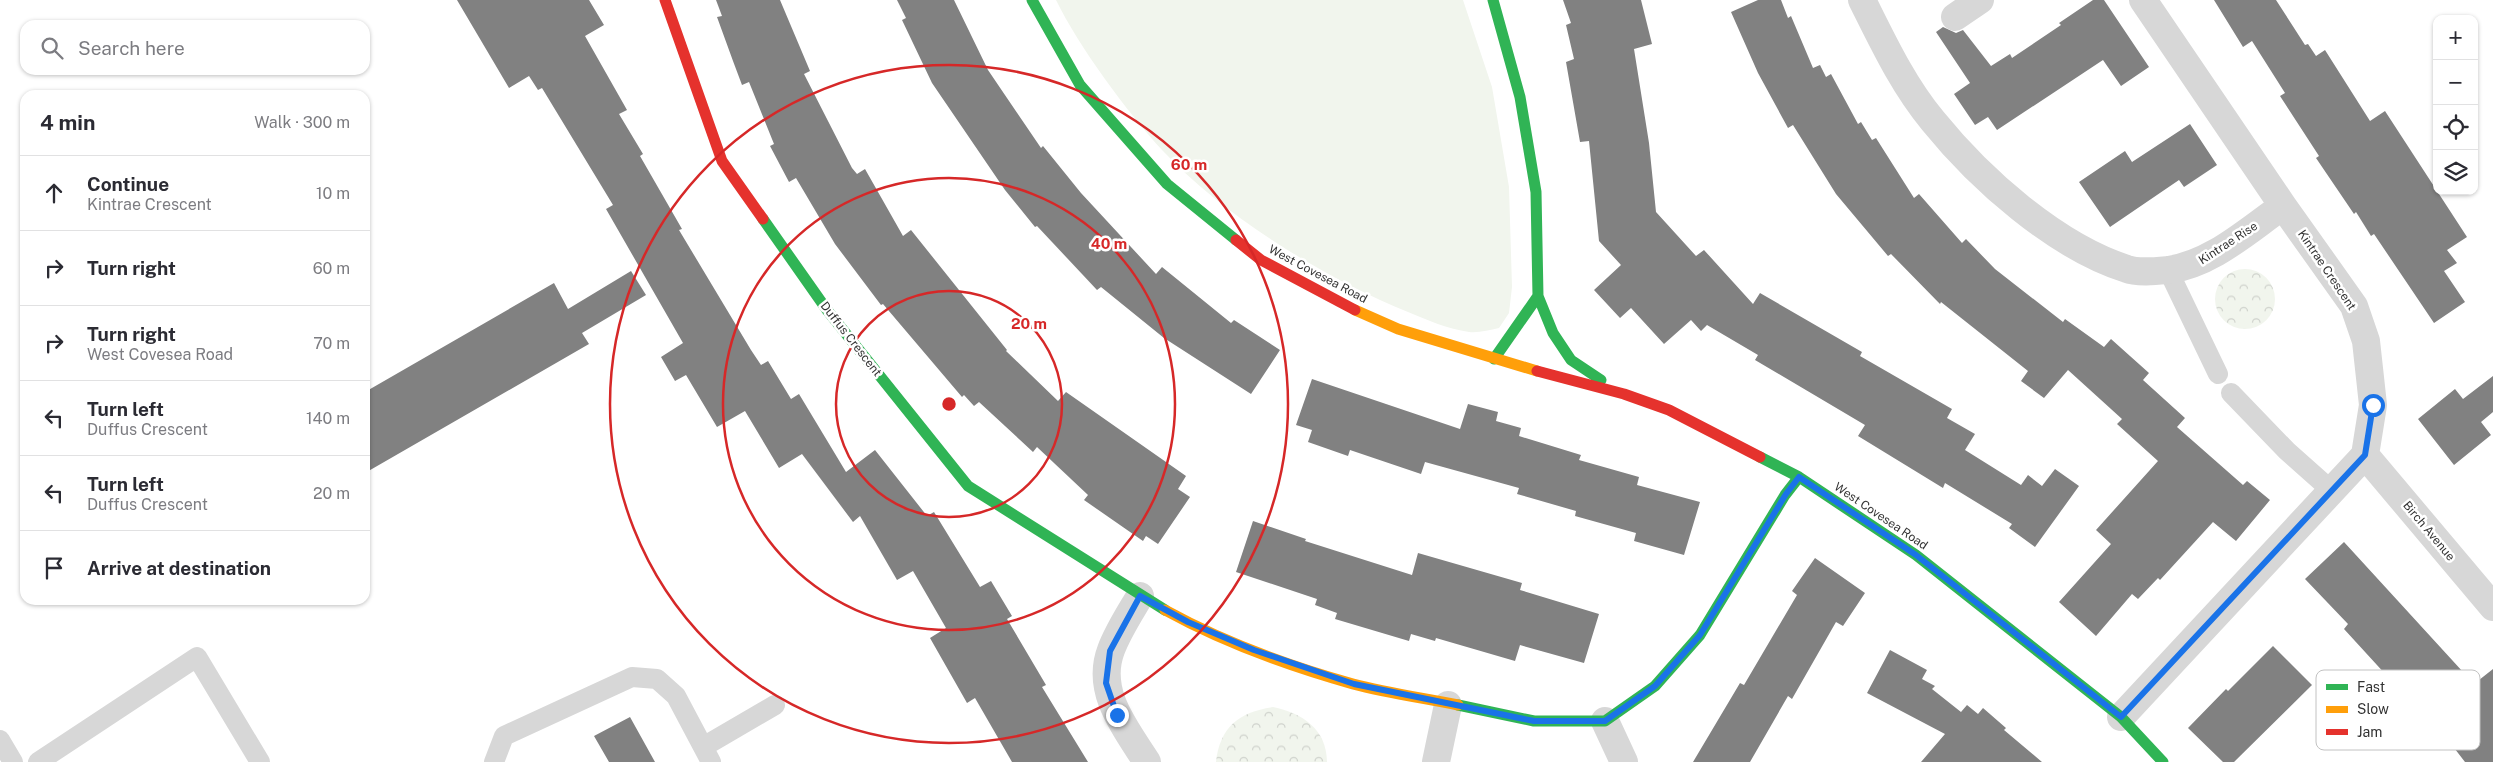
<!DOCTYPE html>
<html lang="en">
<head>
<meta charset="utf-8">
<style>
	:root { --surface:#fff; --page:#f7f7f7; --text:#2b2b33; --muted:#7c7c81; --line:#e1e1e2 }
	body { margin:0; font-family:"Public Sans",sans-serif; background:var(--page); color:var(--text) }
	.controls { position:absolute; right:15px; top:15px; display:grid; overflow:hidden; border-radius:10px; box-shadow:0 1px 4px #0004 }
	.controls button { width:45px; height:45px; display:grid; place-items:center; padding:0; border:0; border-bottom:1px solid var(--line); background:var(--surface); color:var(--text); font:25px sans-serif }
	.stop { position:absolute; width:15px; height:15px; margin:-11px; border:4px solid #1a73e8; border-radius:50%; background:#fff }
	.stop.end { background:#1a73e8; border-color:#fff; box-shadow:0 1px 5px #0008 }
	.list { margin:0; padding:0; list-style:none }
	h2 { display:flex; justify-content:space-between; align-items:center; height:65px; margin:0; padding:0 20px; font-size:21px }
	h2 small { font-size:16px; font-weight:400; color:var(--muted) }
	.list li { display:grid; grid-template-columns:32px 1fr auto; gap:15px; align-items:center; box-sizing:border-box; height:75px; padding:0 20px; border-top:1px solid var(--line) }
	.list b { display:block; font-size:19px; white-space:nowrap }
	.list p { margin:0; font-size:16px; white-space:nowrap; color:var(--muted) }
	.list em { font-size:16px; font-style:normal; color:var(--muted) }
	.icon { flex:none; width:28px; height:28px; fill:none; stroke:currentColor; stroke-width:2; stroke-linecap:round; stroke-linejoin:round }
	.map { position:relative; flex:none; width:2493px; height:762px; overflow:hidden }
	.search { position:absolute; background:var(--surface); box-shadow:0 1px 4px #0004; left:20px; top:20px; width:350px; height:55px; display:flex; align-items:center; gap:12px; box-sizing:border-box; padding:0 18px; border-radius:15px; color:var(--muted); font-size:19px }
	.panel { position:absolute; background:var(--surface); box-shadow:0 1px 4px #0004; left:20px; top:90px; width:350px; height:515px; border-radius:15px }
	.map>svg:first-child { display:block }
</style>
</head>
<body>
<div class="map">
<svg width="2493" height="762" viewBox="0 0 2493 762">
	<defs>
		<pattern id="forest-crowns" width="20" height="18" patternUnits="userSpaceOnUse" patternTransform="scale(1.25)"><rect width="20" height="18" fill="#f1f5ed"/><path d="M2 6a3 3 0 1 1 6 0M12 15a3 3 0 1 1 6 0" fill="none" stroke="#cfd2cc"/></pattern>
	</defs>
	<rect width="100%" height="100%" fill="#fff"/>
	<path fill="#f1f5ed" d="M 1056,0 L 1463,0 L 1492,87 L 1509,187 L 1512,287 L 1509,313 L 1499,328 C 1489,330 1479,333 1469,332 C 1448,329 1427,320 1408,312 C 1324,278 1225,217 1163,151 C 1127,112 1079,47 1056,0 Z"/>
	<path fill="url(#forest-crowns)" d="M2215 299a30 30 0 1 1 60 0a30 30 0 1 1-60 0Z
		M 1273,707 C 1302,713 1327,729 1327,762 L 1216,762 C 1220,727 1239,712 1273,707 Z"/>
	<path fill="#818181" d="M 457,0 L 589,0 L 604,25 L 585,36 L 627,110 L 619,114 L 643,154 L 640,156 L 682,229 L 679,230 L 751,350 L 761,365 L 768,361 L 791,399 L 799,394 L 846,472 L 875,450 L 927,516 L 934,512 L 980,587 L 991,581 L 1012,616 L 1007,619 L 1046,685 L 1042,687 L 1088,762 L 1012,762 L 975,698 L 967,703 L 930,638 L 946,628 L 913,571 L 897,580 L 860,516 L 853,522 L 802,454 L 779,468 L 745,411 L 717,427 L 686,375 L 675,381 L 661,357 L 683,343 L 606,209 L 613,205 L 542,88 L 538,90 L 529,76 L 509,88 Z
		M 716,0 L 780,0 L 810,71 L 804,74 L 852,168 L 857,174 L 865,169 L 903,236 L 911,230 L 1007,350 L 1006,351 L 1058,401 L 1066,392 L 1186,476 L 1178,489 L 1190,497 L 1158,544 L 1146,536 L 1143,541 L 1084,500 L 1088,495 L 1037,447 L 1033,452 L 979,402 L 974,406 L 964,395 L 962,397 L 883,304 L 881,305 L 835,244 L 796,178 L 789,182 L 770,146 L 774,144 L 749,82 L 742,85 L 733,61 L 717,17 L 722,16 Z
		M 897,0 L 954,0 L 988,70 L 1041,148 L 1043,146 L 1081,193 L 1156,274 L 1162,267 L 1231,323 L 1234,320 L 1280,350 L 1251,394 L 1164,338 L 1101,287 L 1097,290 L 1037,226 L 1035,227 L 1005,190 L 932,83 L 902,20 L 906,18 Z
		M 1563,0 L 1641,0 L 1652,44 L 1634,49 L 1649,143 L 1656,212 L 1696,256 L 1704,250 L 1753,304 L 1760,293 L 1862,352 L 1860,356 L 1952,409 L 1947,418 L 1975,434 L 1965,450 L 2021,485 L 2028,475 L 2042,486 L 2055,469 L 2079,486 L 2035,547 L 2009,528 L 2012,524 L 1945,483 L 1943,488 L 1858,436 L 1865,425 L 1755,360 L 1758,355 L 1707,325 L 1701,331 L 1691,320 L 1664,344 L 1631,308 L 1620,318 L 1594,290 L 1621,265 L 1599,241 L 1589,141 L 1580,142 L 1566,62 L 1574,59 L 1566,25 L 1571,23 Z
		M 1758,0 L 1781,0 L 1788,18 L 1791,16 L 1813,68 L 1820,65 L 1826,77 L 1831,74 L 1858,124 L 1861,122 L 1872,140 L 1876,138 L 1914,198 L 1919,194 L 1962,243 L 1966,239 L 1995,269 L 2063,322 L 2065,319 L 2104,347 L 2111,339 L 2149,373 L 2143,380 L 2185,418 L 2177,427 L 2243,485 L 2247,481 L 2270,500 L 2236,541 L 2213,522 L 2160,580 L 2158,578 L 2138,599 L 2132,594 L 2096,636 L 2059,602 L 2111,544 L 2096,530 L 2158,461 L 2117,424 L 2122,419 L 2068,370 L 2044,398 L 2021,381 L 2028,371 L 1941,302 L 1940,304 L 1891,254 L 1888,256 L 1836,194 L 1793,125 L 1788,128 L 1758,73 L 1731,12 Z
		M 2093,0 L 2104,0 L 2149,67 L 2121,86 L 2103,60 L 1997,130 L 1988,117 L 1975,125 L 1954,94 L 1970,83 L 1936,32 L 1943,27 L 1956,33 L 1963,30 L 1991,66 L 2010,54 L 2012,58 L 2061,25 L 2059,23 Z
		M 2214,0 L 2276,0 L 2305,45 L 2308,44 L 2316,56 L 2325,50 L 2370,121 L 2385,111 L 2467,237 L 2447,250 L 2457,263 L 2444,271 L 2465,302 L 2434,323 L 2374,234 L 2371,236 L 2356,212 L 2354,214 L 2316,158 L 2319,156 L 2280,96 L 2285,93 L 2252,41 L 2243,47 Z
		M 2190,124 L 2217,165 L 2184,187 L 2179,180 L 2110,227 L 2079,182 L 2125,151 L 2132,162 Z
		M 631,271 L 646,295 L 582,333 L 589,344 L 365,473 L 365,392 L 554,283 L 568,309 Z
		M 2493,376 L 2493,412 L 2481,422 L 2491,435 L 2454,465 L 2418,419 L 2455,389 L 2463,399 Z
		M 1312,379 L 1460,429 L 1468,404 L 1498,412 L 1496,421 L 1521,428 L 1519,436 L 1581,455 L 1579,460 L 1639,477 L 1637,485 L 1700,502 L 1684,555 L 1634,541 L 1636,533 L 1575,516 L 1576,511 L 1517,494 L 1519,488 L 1425,462 L 1421,474 L 1350,450 L 1348,456 L 1308,442 L 1312,430 L 1296,425 Z
		M 1253,521 L 1306,539 L 1305,541 L 1412,575 L 1418,553 L 1522,583 L 1520,590 L 1599,614 L 1584,663 L 1520,645 L 1515,661 L 1436,638 L 1435,641 L 1411,634 L 1409,641 L 1335,619 L 1337,613 L 1315,605 L 1317,599 L 1236,572 Z
		M 2344,542 L 2474,684 L 2493,669 L 2493,762 L 2465,762 L 2424,709 L 2420,712 L 2344,629 L 2348,624 L 2305,579 Z
		M 1815,558 L 1865,593 L 1843,626 L 1836,622 L 1792,699 L 1788,696 L 1750,762 L 1693,762 L 1740,683 L 1744,685 L 1797,595 L 1792,591 Z
		M 2273,646 L 2312,685 L 2234,762 L 2223,762 L 2188,728 L 2226,689 L 2228,691 Z
		M 1890,650 L 1927,670 L 1922,679 L 1935,686 L 1932,689 L 1961,712 L 1967,705 L 1978,714 L 1983,708 L 2006,728 L 2004,730 L 2042,762 L 1921,762 L 1945,734 L 1867,693 Z
		M 630,717 L 655,762 L 609,762 L 594,736 Z"/>
	<g fill="none" stroke-linecap="round" stroke-linejoin="round">
		<path stroke="#d7d7d7" stroke-width="20" d="M 2168,270 L 2218,374
			M 2231,393 L 2287,451 L 2332,491
			M 0,740 L 13,762
			M 703,747 L 775,705
			M 38,762 L 197,657 L 260,762
			M 494,762 L 504,736 L 632,677 L 657,679 L 676,696 L 711,762"/>
		<path stroke="#d7d7d7" stroke-width="28" d="M 1862,0 C 1883,42 1903,85 1933,121 C 1980,179 2055,246 2127,269 C 2137,273 2157,271 2168,270 C 2212,264 2248,230 2283,206 L 2143,0
			M 1955,17 L 1980,0
			M 2283,206 L 2354,306 L 2366,341 L 2373,405 L 2365,455
			M 2365,455 L 2493,607
			M 1140,596 C 1130,613 1118,631 1111,650 C 1095,692 1126,729 1147,762
			M 2121,717 L 2365,455
			M 1605,721 L 1624,762
			M 1436,762 L 1448,705"/>
		<path stroke="#30b455" stroke-width="11" d="M 1032,0 L 1080,85 L 1167,184 L 1236,240
			M 1493,0 L 1520,97 L 1536,192 L 1538,296 L 1494,359
			M 763,219 L 827,310 L 968,486 L 1165,610
			M 1538,296 L 1553,333 L 1571,360 L 1601,380
			M 1760,457 L 1799,477 L 1916,555 L 2121,717 L 2163,762
			M 1458,705 L 1534,721 L 1605,721 L 1655,686 L 1700,635 L 1785,495 L 1799,477"/>
		<path stroke="#ff9f0a" stroke-width="11" d="M 1355,310 L 1398,329 L 1537,371
			M 1165,610 C 1223,642 1289,666 1353,684 C 1387,693 1423,698 1458,705"/>
		<path stroke="#e5322d" stroke-width="11" d="M 665,0 L 722,161 L 763,219
			M 1236,240 L 1261,260 L 1355,310
			M 1537,371 L 1624,394 L 1669,410 L 1760,457"/>
	</g>
	<g fill="none" stroke-linecap="round" stroke-linejoin="round">
		<path stroke="#1a73e8" stroke-width="6" d="M 1117,715 L 1106,683 L 1110,651 L 1140,596 L 1188,622 L 1254,650 L 1354,684 L 1534,721 L 1605,721 L 1655,686 L 1700,635 L 1786,494 L 1799,477 L 1916,555 L 2121,717 L 2365,455 L 2373,405"/>
	</g>
	<g fill="none" stroke="#d62828" stroke-width="2.5">
		<circle cx="949" cy="404" r="113"/>
		<circle cx="949" cy="404" r="226"/>
		<circle cx="949" cy="404" r="339"/>
	</g>
	<g text-anchor="middle" stroke-width="5" stroke-linejoin="round" paint-order="stroke">
		<g font-size="12" fill="#333" stroke="#fff">
			<text transform="translate(2228 243) rotate(-33)" y="4">Kintrae Rise</text>
			<text transform="translate(2327 270) rotate(56)" y="4">Kintrae Crescent</text>
			<text transform="translate(1318 274) rotate(28)" y="4">West Covesea Road</text>
			<text transform="translate(851 339) rotate(52)" y="4">Duffus Crescent</text>
			<text transform="translate(1881 516) rotate(34)" y="4">West Covesea Road</text>
			<text transform="translate(2429 531) rotate(50)" y="4">Birch Avenue</text>
		</g>
	</g>
	<rect x="2316" y="670" width="164" height="80" rx="8" fill="#fff" stroke="#c2c2c2" stroke-width="1"/>
	<rect x="2326" y="684" width="22" height="6" fill="#30b455"/>
	<rect x="2326" y="706" width="22" height="7" fill="#ff9f0a"/>
	<rect x="2326" y="729" width="22" height="6" fill="#e5322d"/>
	<g font-size="14" fill="#333">
		<text x="2357" y="692">Fast</text>
		<text x="2357" y="714">Slow</text>
		<text x="2357" y="737">Jam</text>
	</g>
	<circle cx="949" cy="404" r="8" fill="#d62828" stroke="#fff" stroke-width="2.5"/>
	<g font-size="15" text-anchor="middle" font-weight="bold" fill="#d62828" stroke="#fff" stroke-width="5" stroke-linejoin="round" paint-order="stroke">
		<text x="1189" y="170">60 m</text>
		<text x="1109" y="249">40 m</text>
		<text x="1029" y="329">20 m</text>
	</g>
</svg>
<div class="controls">
<button>+</button>
<button>−</button>
<button><svg class="icon" aria-label="locate" viewBox="0 0 24 24"><circle cx="12" cy="12" r="6"/><path d="M12 2v4M12 18v4M2 12h4M18 12h4"/></svg></button>
<button><svg class="icon" aria-label="layers" viewBox="0 0 24 24"><path d="M12 4l9 5-9 5-9-5zM3 14l9 5 9-5"/></svg></button>
</div>
<div class="stop" style="left:2373px;top:405px"></div>
<div class="stop end" style="left:1117px;top:715px"></div>
<div class="search"><svg class="icon" aria-label="search" viewBox="0 0 24 24"><circle cx="10" cy="10" r="6"/><path d="M15 15l6 6"/></svg>Search here</div>
<section class="panel">
<h2>4 min<small>Walk · 300 m</small></h2>
<ul class="list">
<li><svg class="icon" aria-label="ahead" viewBox="0 0 24 24"><path d="M12 20V5M6 11l6-6 6 6"/></svg><div><b>Continue</b><p>Kintrae Crescent</p></div><em>10 m</em></li>
<li><svg class="icon" aria-label="right" viewBox="0 0 24 24"><path d="M7 20v-9h11M14 6l5 5-5 5"/></svg><div><b>Turn right</b></div><em>60 m</em></li>
<li><svg class="icon" aria-label="right" viewBox="0 0 24 24"><path d="M7 20v-9h11M14 6l5 5-5 5"/></svg><div><b>Turn right</b><p>West Covesea Road</p></div><em>70 m</em></li>
<li><svg class="icon" aria-label="left" viewBox="0 0 24 24"><path d="M17 20v-9H6M10 6l-5 5 5 5"/></svg><div><b>Turn left</b><p>Duffus Crescent</p></div><em>140 m</em></li>
<li><svg class="icon" aria-label="left" viewBox="0 0 24 24"><path d="M17 20v-9H6M10 6l-5 5 5 5"/></svg><div><b>Turn left</b><p>Duffus Crescent</p></div><em>20 m</em></li>
<li><svg class="icon" aria-label="arrive" viewBox="0 0 24 24"><path d="M6 21V4h12l-3 4 3 4H6"/></svg><div><b>Arrive at destination</b></div></li>
</ul>
</section>
</div>
</body>
</html>
